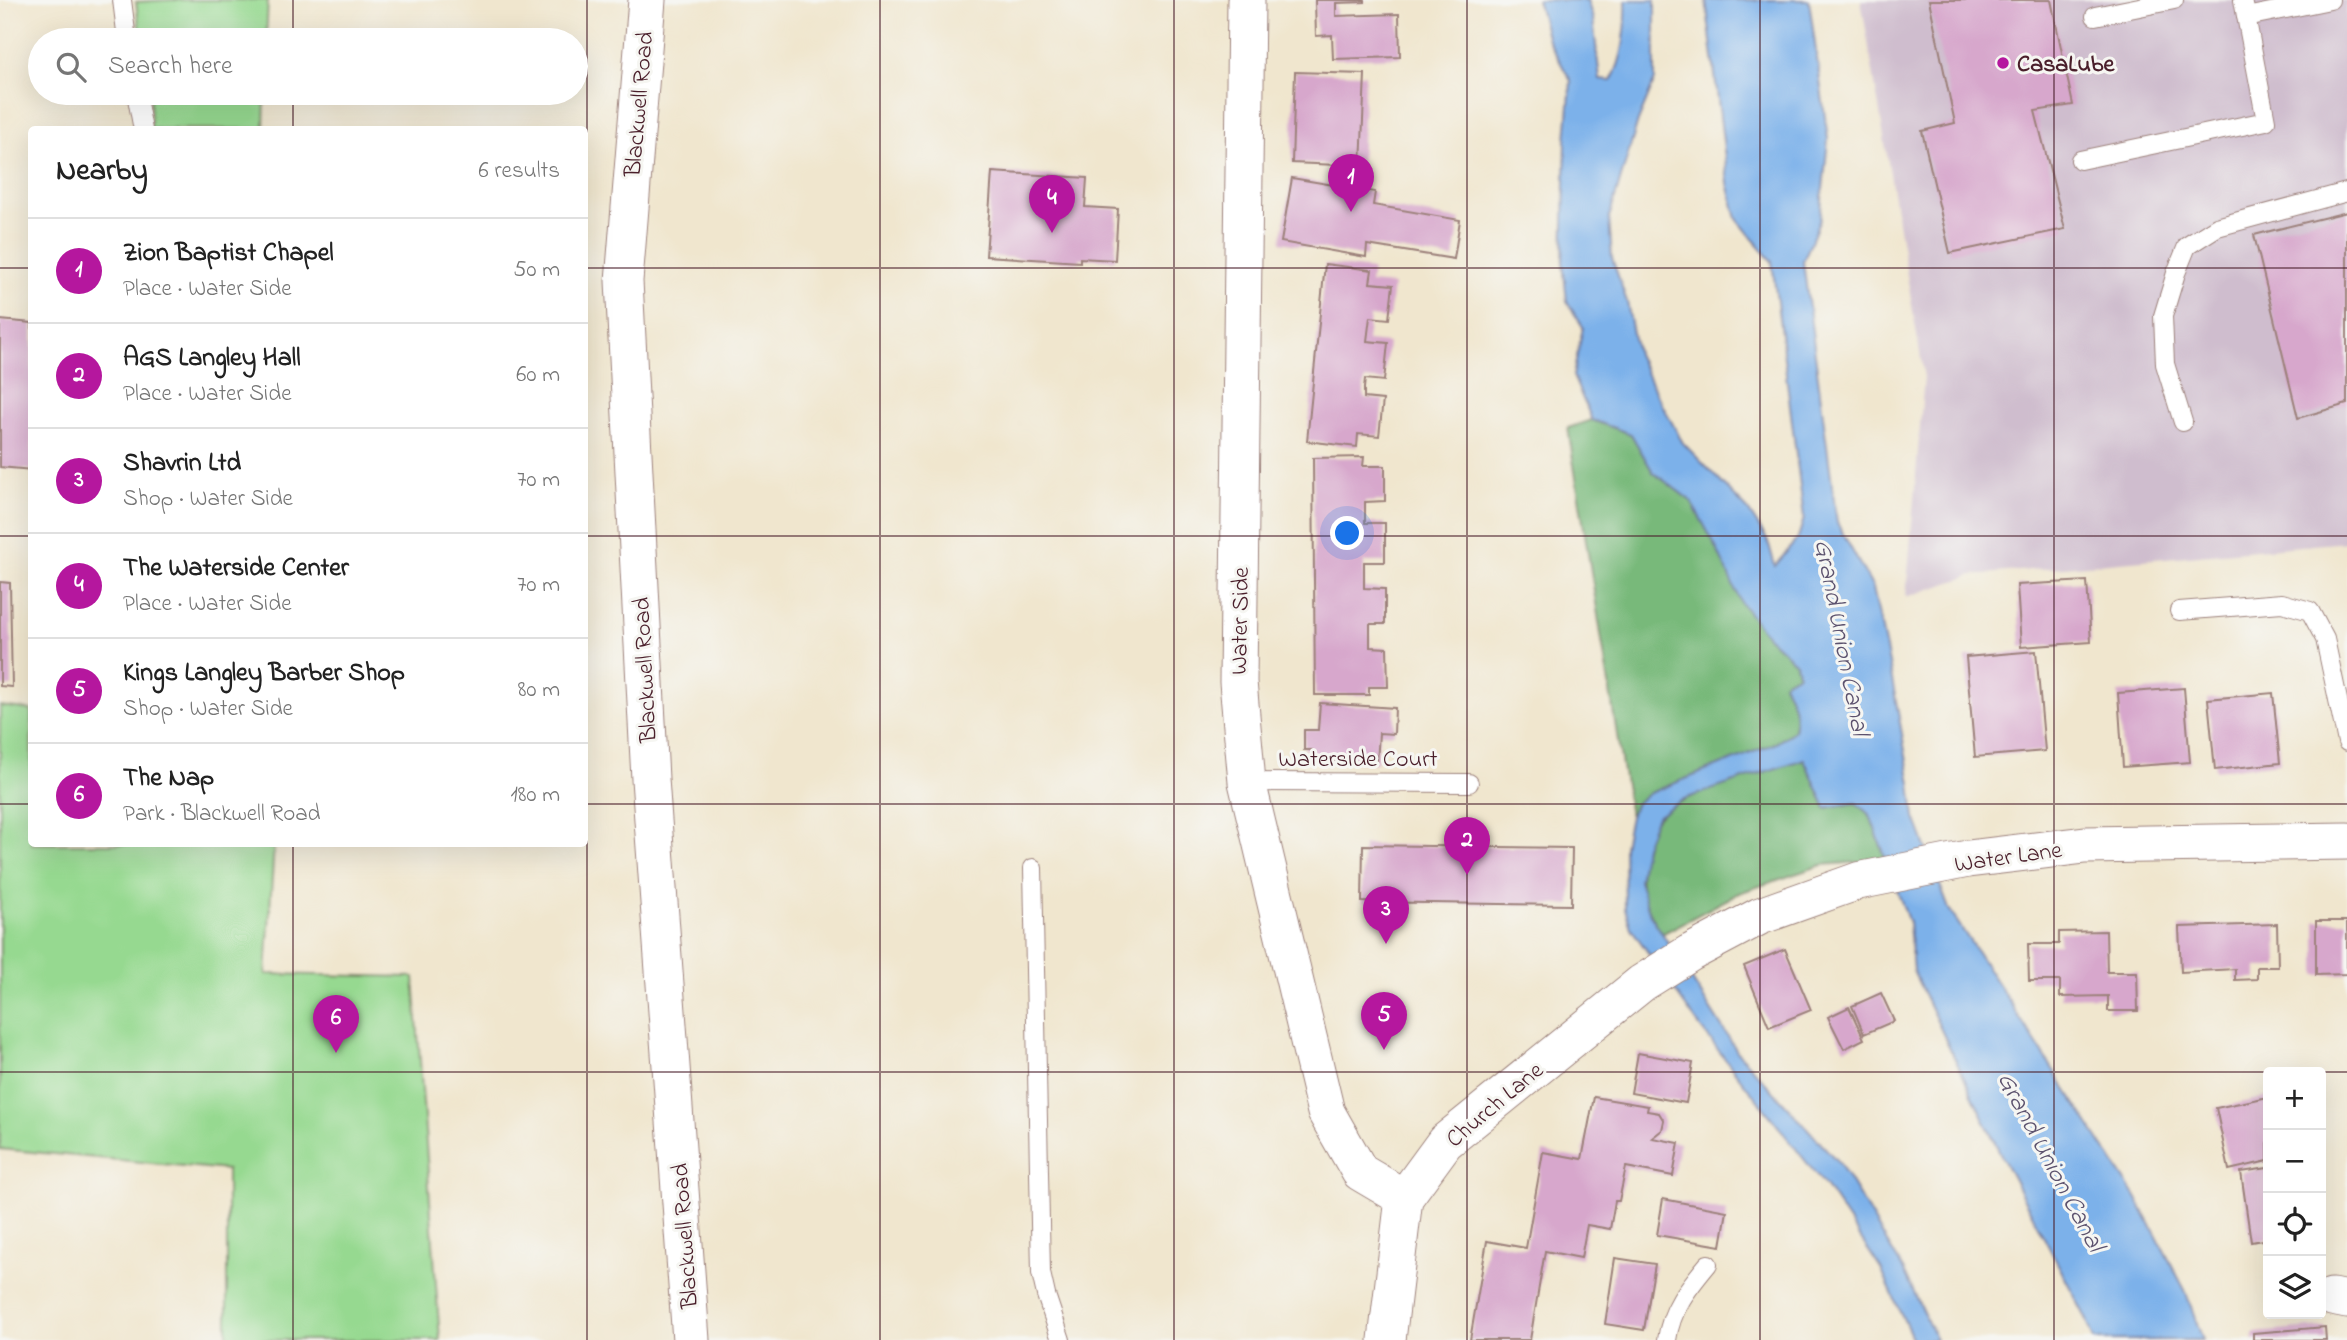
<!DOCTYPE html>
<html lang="en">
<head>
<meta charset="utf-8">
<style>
	:root { --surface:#fff; --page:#f2f2f2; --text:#222; --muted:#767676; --line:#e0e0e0; --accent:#b5179e }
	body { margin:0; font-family:"Indie Flower",sans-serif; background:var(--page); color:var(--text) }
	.controls { position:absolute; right:21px; bottom:21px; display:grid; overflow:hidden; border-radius:7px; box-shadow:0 7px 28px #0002 }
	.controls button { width:63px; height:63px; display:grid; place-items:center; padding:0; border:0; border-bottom:2px solid var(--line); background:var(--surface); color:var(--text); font:35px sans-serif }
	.you { position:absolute; left:1348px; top:534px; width:24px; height:24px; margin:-18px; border:5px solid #fff; border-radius:50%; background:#1a73e8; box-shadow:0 0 0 10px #1a73e833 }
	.badge { display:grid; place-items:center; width:46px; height:46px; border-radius:50%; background:var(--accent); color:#fff; font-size:23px; font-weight:700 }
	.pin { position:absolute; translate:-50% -58px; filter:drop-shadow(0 2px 4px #0008) }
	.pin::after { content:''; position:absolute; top:37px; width:24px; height:21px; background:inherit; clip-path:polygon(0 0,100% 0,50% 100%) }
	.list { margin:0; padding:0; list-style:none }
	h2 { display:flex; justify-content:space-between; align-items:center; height:91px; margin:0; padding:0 28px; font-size:30px }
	h2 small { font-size:23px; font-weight:400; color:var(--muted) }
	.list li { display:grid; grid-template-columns:46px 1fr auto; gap:21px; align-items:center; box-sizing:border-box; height:105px; padding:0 28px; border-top:2px solid var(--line) }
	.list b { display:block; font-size:26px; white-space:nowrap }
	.list p { margin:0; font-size:23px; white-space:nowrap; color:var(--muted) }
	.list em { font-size:23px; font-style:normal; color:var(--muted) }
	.icon { flex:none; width:38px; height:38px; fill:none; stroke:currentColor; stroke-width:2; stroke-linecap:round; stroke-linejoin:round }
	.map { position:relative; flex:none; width:2347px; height:1340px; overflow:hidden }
	.search { position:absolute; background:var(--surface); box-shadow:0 7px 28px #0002; left:28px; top:28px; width:560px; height:77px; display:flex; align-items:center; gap:18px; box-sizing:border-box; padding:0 24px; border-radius:38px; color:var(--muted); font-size:26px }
	.panel { position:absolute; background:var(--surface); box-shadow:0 7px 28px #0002; left:28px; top:126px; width:560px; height:721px; border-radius:7px }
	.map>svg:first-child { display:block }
</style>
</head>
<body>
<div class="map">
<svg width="2347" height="1340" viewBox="0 0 2347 1340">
	<rect width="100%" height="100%" fill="#f6f6f2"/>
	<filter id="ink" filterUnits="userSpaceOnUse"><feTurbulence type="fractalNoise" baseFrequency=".0143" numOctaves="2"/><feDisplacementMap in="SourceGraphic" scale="14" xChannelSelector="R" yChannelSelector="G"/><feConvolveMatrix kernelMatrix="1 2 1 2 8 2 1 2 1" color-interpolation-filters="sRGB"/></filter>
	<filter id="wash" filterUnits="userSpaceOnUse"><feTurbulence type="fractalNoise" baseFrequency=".00686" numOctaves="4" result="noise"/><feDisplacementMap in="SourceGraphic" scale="28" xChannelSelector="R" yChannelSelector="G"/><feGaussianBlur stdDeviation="1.57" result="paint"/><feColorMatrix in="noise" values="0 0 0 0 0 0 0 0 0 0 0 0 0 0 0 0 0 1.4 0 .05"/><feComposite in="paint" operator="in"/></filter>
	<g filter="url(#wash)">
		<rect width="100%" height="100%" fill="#f0e6ce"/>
		<path fill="#cfbdce" d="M 1861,0 L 2347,0 L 2347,542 L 1973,575 L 1906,597 L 1924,377 Z"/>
		<path fill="#96d990" stroke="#707c5e" stroke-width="2" d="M 170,0 L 268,0 L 266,40 L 141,40 L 136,2 Z
			M 150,93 L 265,93 L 264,129 L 151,129 Z
			M 0,706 L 31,710 L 32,844 L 274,844 L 266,974 L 414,977 L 440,1340 L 227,1340 L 227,1170 L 0,1149 Z"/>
		<path fill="#78b97a" stroke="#616c52" stroke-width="2" d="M 1592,420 L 1631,434 L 1653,472 L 1691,501 L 1767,636 L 1796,663 L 1798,674 L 1783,683 C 1791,699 1798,713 1794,731 L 1776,743 L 1650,793 L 1636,803 L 1630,816 L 1568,428 Z
			M 1804,759 L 1826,808 L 1856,803 L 1870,815 L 1886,860 L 1822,865 L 1739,893 L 1662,934 C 1639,897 1633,875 1650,833 C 1653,827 1654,819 1660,815 C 1690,789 1764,772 1804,759 Z"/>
		<path fill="#7cb1ea" stroke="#63688a" stroke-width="2" d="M 1537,0 L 1587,0 L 1593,19 L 1600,80 L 1611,81 C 1624,59 1627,25 1626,0 L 1655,0 L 1655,80 L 1638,121 L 1609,218 L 1612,258 L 1627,302 L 1637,354 L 1658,397 L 1683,443 L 1748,510 L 1768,541 L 1775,566 L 1798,538 L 1804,518 L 1772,262 L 1737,219 L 1728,183 L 1706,0 L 1809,0 L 1828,139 L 1820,219 L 1803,262 L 1837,523 L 1873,588 L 1889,663 L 1911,783 L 1915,818 L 1949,909 L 2136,1197 L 2185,1290 L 2203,1340 L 2094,1340 L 2086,1318 L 2002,1157 L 1913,971 L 1909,923 L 1870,815 L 1856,803 L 1826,808 L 1804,759 L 1684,799 L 1657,816 L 1645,846 L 1639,881 L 1650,914 L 1739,1054 L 1840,1164 L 1904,1271 L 1936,1340 L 1913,1340 L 1881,1269 L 1826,1187 L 1700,1027 L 1631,928 L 1625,908 L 1624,846 L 1630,816 L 1636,803 L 1650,793 L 1776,743 L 1794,731 C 1798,713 1791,699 1783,683 L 1798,674 L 1796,663 L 1767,636 L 1741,603 L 1716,547 L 1691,501 L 1653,472 L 1631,434 L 1592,420 L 1573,376 L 1583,327 L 1567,302 L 1563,263 L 1566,140 L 1571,81 L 1548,40 Z"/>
		<g id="blocks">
			<path fill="#d7a7cc" d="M 1315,0 L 1365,0 L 1365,2 L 1336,3 L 1336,16 L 1399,14 L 1400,57 L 1333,59 L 1332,35 L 1316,36 Z
				M 1929,0 L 2051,0 L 2073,105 L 2035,111 L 2065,229 L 1950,253 L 1922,131 L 1955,123 Z
				M 1295,72 L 1365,74 L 1361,166 L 1292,163 Z
				M 992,172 L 1087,178 L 1085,207 L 1118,209 L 1115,260 L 1080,258 L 1080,262 L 986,256 Z
				M 1292,178 L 1375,192 L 1373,205 L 1460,220 L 1454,259 L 1367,245 L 1366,257 L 1281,242 Z
				M 2347,212 L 2347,404 L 2298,418 L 2254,235 Z
				M 1325,264 L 1372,270 L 1370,283 L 1393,285 L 1389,319 L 1370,317 L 1367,341 L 1388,343 L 1384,381 L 1365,379 L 1364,388 L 1364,398 L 1383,400 L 1379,436 L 1358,434 L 1357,447 L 1307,441 Z
				M 0,320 L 32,323 L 32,470 L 0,467 Z
				M 1364,457 L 1363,466 L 1385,466 L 1385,501 L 1365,502 L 1365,523 L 1385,523 L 1385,562 L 1364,562 L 1364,588 L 1385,589 L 1385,624 L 1370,624 L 1370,647 L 1387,648 L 1388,687 L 1369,687 L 1369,695 L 1315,695 L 1313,458 Z
				M 2087,581 L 2091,642 L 2021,647 L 2017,585 Z
				M 0,582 L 10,583 L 12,687 L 0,686 Z
				M 2036,651 L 2045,751 L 1975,757 L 1966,657 Z
				M 2184,688 L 2190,762 L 2123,767 L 2118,693 Z
				M 2273,693 L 2280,763 L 2215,770 L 2208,699 Z
				M 1320,703 L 1395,708 L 1394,734 L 1379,733 L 1377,763 L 1312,760 L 1312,750 L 1304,750 L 1304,730 L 1318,730 Z
				M 1363,845 L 1572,848 L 1571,905 L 1362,902 Z
				M 2316,921 L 2347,921 L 2347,974 L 2316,975 Z
				M 2277,924 L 2278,967 L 2257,967 L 2257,979 L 2235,980 L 2235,969 L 2181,972 L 2179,927 Z
				M 2106,931 L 2107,972 L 2137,972 L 2138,1011 L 2108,1011 L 2108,996 L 2060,997 L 2060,981 L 2029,981 L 2028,944 L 2059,944 L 2059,932 Z
				M 1785,949 L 1811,1010 L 1769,1027 L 1744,966 Z
				M 1881,993 L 1894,1021 L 1864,1034 L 1852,1006 Z
				M 1849,1007 L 1864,1039 L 1844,1049 L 1828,1017 Z
				M 1638,1053 L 1693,1063 L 1686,1103 L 1631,1093 Z
				M 1594,1097 L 1648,1106 L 1647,1111 L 1659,1113 L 1664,1121 L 1662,1130 L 1652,1138 L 1679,1143 L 1673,1176 L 1626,1167 L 1619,1201 L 1615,1201 L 1610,1229 L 1587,1225 L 1581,1258 L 1545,1251 L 1530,1340 L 1470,1340 L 1487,1241 L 1526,1248 L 1543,1152 L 1582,1159 Z
				M 2268,1097 L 2268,1161 L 2229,1170 L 2216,1108 Z
				M 2268,1168 L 2268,1239 L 2251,1242 L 2241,1172 Z
				M 1663,1199 L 1727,1211 L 1721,1246 L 1657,1235 Z
				M 1615,1258 L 1655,1264 L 1644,1330 L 1605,1324 Z
				M 2325,1327 L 2326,1340 L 2253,1340 L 2253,1333 Z"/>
		</g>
	</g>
	<g filter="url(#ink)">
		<use href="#blocks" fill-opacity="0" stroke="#9d827c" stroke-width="2"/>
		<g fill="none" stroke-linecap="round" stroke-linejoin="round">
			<g stroke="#9d827c" stroke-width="20">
				<path id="lane" d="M 122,0 L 127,40
					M 2095,16 L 2174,0
					M 2246,17 L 2330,0
					M 136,93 L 143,130
					M 2080,160 L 2266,121 L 2243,0
					M 2183,422 L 2165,364 L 2163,316 L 2176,273 L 2187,246 L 2217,227 L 2347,192
					M 2179,611 L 2282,603 L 2310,611 L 2325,639 L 2347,742
					M 1247,782 L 1469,783
					M 1033,868 L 1041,1273 L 1046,1295 L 1061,1340
					M 1667,1340 C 1671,1309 1688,1288 1708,1264"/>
			</g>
			<g stroke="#9d827c" stroke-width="39">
				<path id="street" d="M 647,0 L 624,281 L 650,779 L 691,1340
					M 1246,0 L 1238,682 L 1247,782 L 1326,1112 L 1360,1172 L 1404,1198
					M 2332,1297 L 2347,1300
					M 1387,1340 L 1404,1198 L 1445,1142 L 1642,983 L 1690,953 L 1760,916 L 1858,881 L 1968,859 L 2085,845 L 2347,841"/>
			</g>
			<use href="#lane" stroke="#fff" stroke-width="18"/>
			<use href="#street" stroke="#fff" stroke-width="37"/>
		</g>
	</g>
	<path fill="none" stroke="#4a1f2b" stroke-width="2" stroke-opacity="0.55" d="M 293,0 L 293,40M 587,0 L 587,1340M 880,0 L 880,1340M 1174,0 L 1174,1340M 1467,0 L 1467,1340M 1760,0 L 1760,1340M 2054,0 L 2054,1340M 293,93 L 293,130M 0,268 L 32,268M 584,268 L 2347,268M 0,536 L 32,536M 584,536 L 2347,536M 0,804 L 32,804M 584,804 L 2347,804M 293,844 L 293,1340M 0,1072 L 2347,1072"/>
	<circle fill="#b5179e" stroke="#f6f6f2" stroke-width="2.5" cx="2003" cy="63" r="7"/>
	<g text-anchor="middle" stroke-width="6" stroke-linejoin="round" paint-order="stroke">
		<g font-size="24" font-weight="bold" fill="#4a1f2b" stroke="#f6f6f2" text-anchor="start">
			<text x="2017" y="71">CasaLube</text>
		</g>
		<g font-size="24" fill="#4a1f2b" stroke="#f6f6f2">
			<text transform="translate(638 104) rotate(-85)" y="8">Blackwell Road</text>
			<text transform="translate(1239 621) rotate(-89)" y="8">Water Side</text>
			<text transform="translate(644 670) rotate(-93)" y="8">Blackwell Road</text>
			<text x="1358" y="766">Waterside Court</text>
			<text transform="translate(2008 856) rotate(-8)" y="8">Water Lane</text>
			<text transform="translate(1494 1104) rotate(-40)" y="8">Church Lane</text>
			<text transform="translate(684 1236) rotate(-94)" y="8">Blackwell Road</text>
		</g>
		<g font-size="26" font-style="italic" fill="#5c526e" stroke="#f6f6f2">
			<text transform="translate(1843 637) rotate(79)" y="9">Grand Union Canal</text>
			<text transform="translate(2052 1161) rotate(62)" y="9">Grand Union Canal</text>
		</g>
	</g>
</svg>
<div class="controls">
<button>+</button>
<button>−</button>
<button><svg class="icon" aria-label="locate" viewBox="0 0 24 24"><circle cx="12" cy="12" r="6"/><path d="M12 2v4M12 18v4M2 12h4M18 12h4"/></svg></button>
<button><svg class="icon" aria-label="layers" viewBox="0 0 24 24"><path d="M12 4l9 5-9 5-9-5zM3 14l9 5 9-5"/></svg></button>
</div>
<div class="you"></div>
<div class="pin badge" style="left:1351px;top:212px">1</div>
<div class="pin badge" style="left:1467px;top:875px">2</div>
<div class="pin badge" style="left:1386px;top:944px">3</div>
<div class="pin badge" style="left:1052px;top:233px">4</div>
<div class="pin badge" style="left:1384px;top:1050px">5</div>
<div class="pin badge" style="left:336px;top:1053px">6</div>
<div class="search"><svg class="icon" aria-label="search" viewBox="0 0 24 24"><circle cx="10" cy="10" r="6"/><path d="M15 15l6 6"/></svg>Search here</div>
<section class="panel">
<h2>Nearby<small>6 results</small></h2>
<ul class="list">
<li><span class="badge">1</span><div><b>Zion Baptist Chapel</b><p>Place · Water Side</p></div><em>50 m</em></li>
<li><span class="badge">2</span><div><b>AGS Langley Hall</b><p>Place · Water Side</p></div><em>60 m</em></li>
<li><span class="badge">3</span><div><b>Shavrin Ltd</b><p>Shop · Water Side</p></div><em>70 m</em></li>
<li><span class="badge">4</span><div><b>The Waterside Center</b><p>Place · Water Side</p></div><em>70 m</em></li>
<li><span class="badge">5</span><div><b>Kings Langley Barber Shop</b><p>Shop · Water Side</p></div><em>80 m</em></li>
<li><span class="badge">6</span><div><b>The Nap</b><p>Park · Blackwell Road</p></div><em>180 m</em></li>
</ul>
</section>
</div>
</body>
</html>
